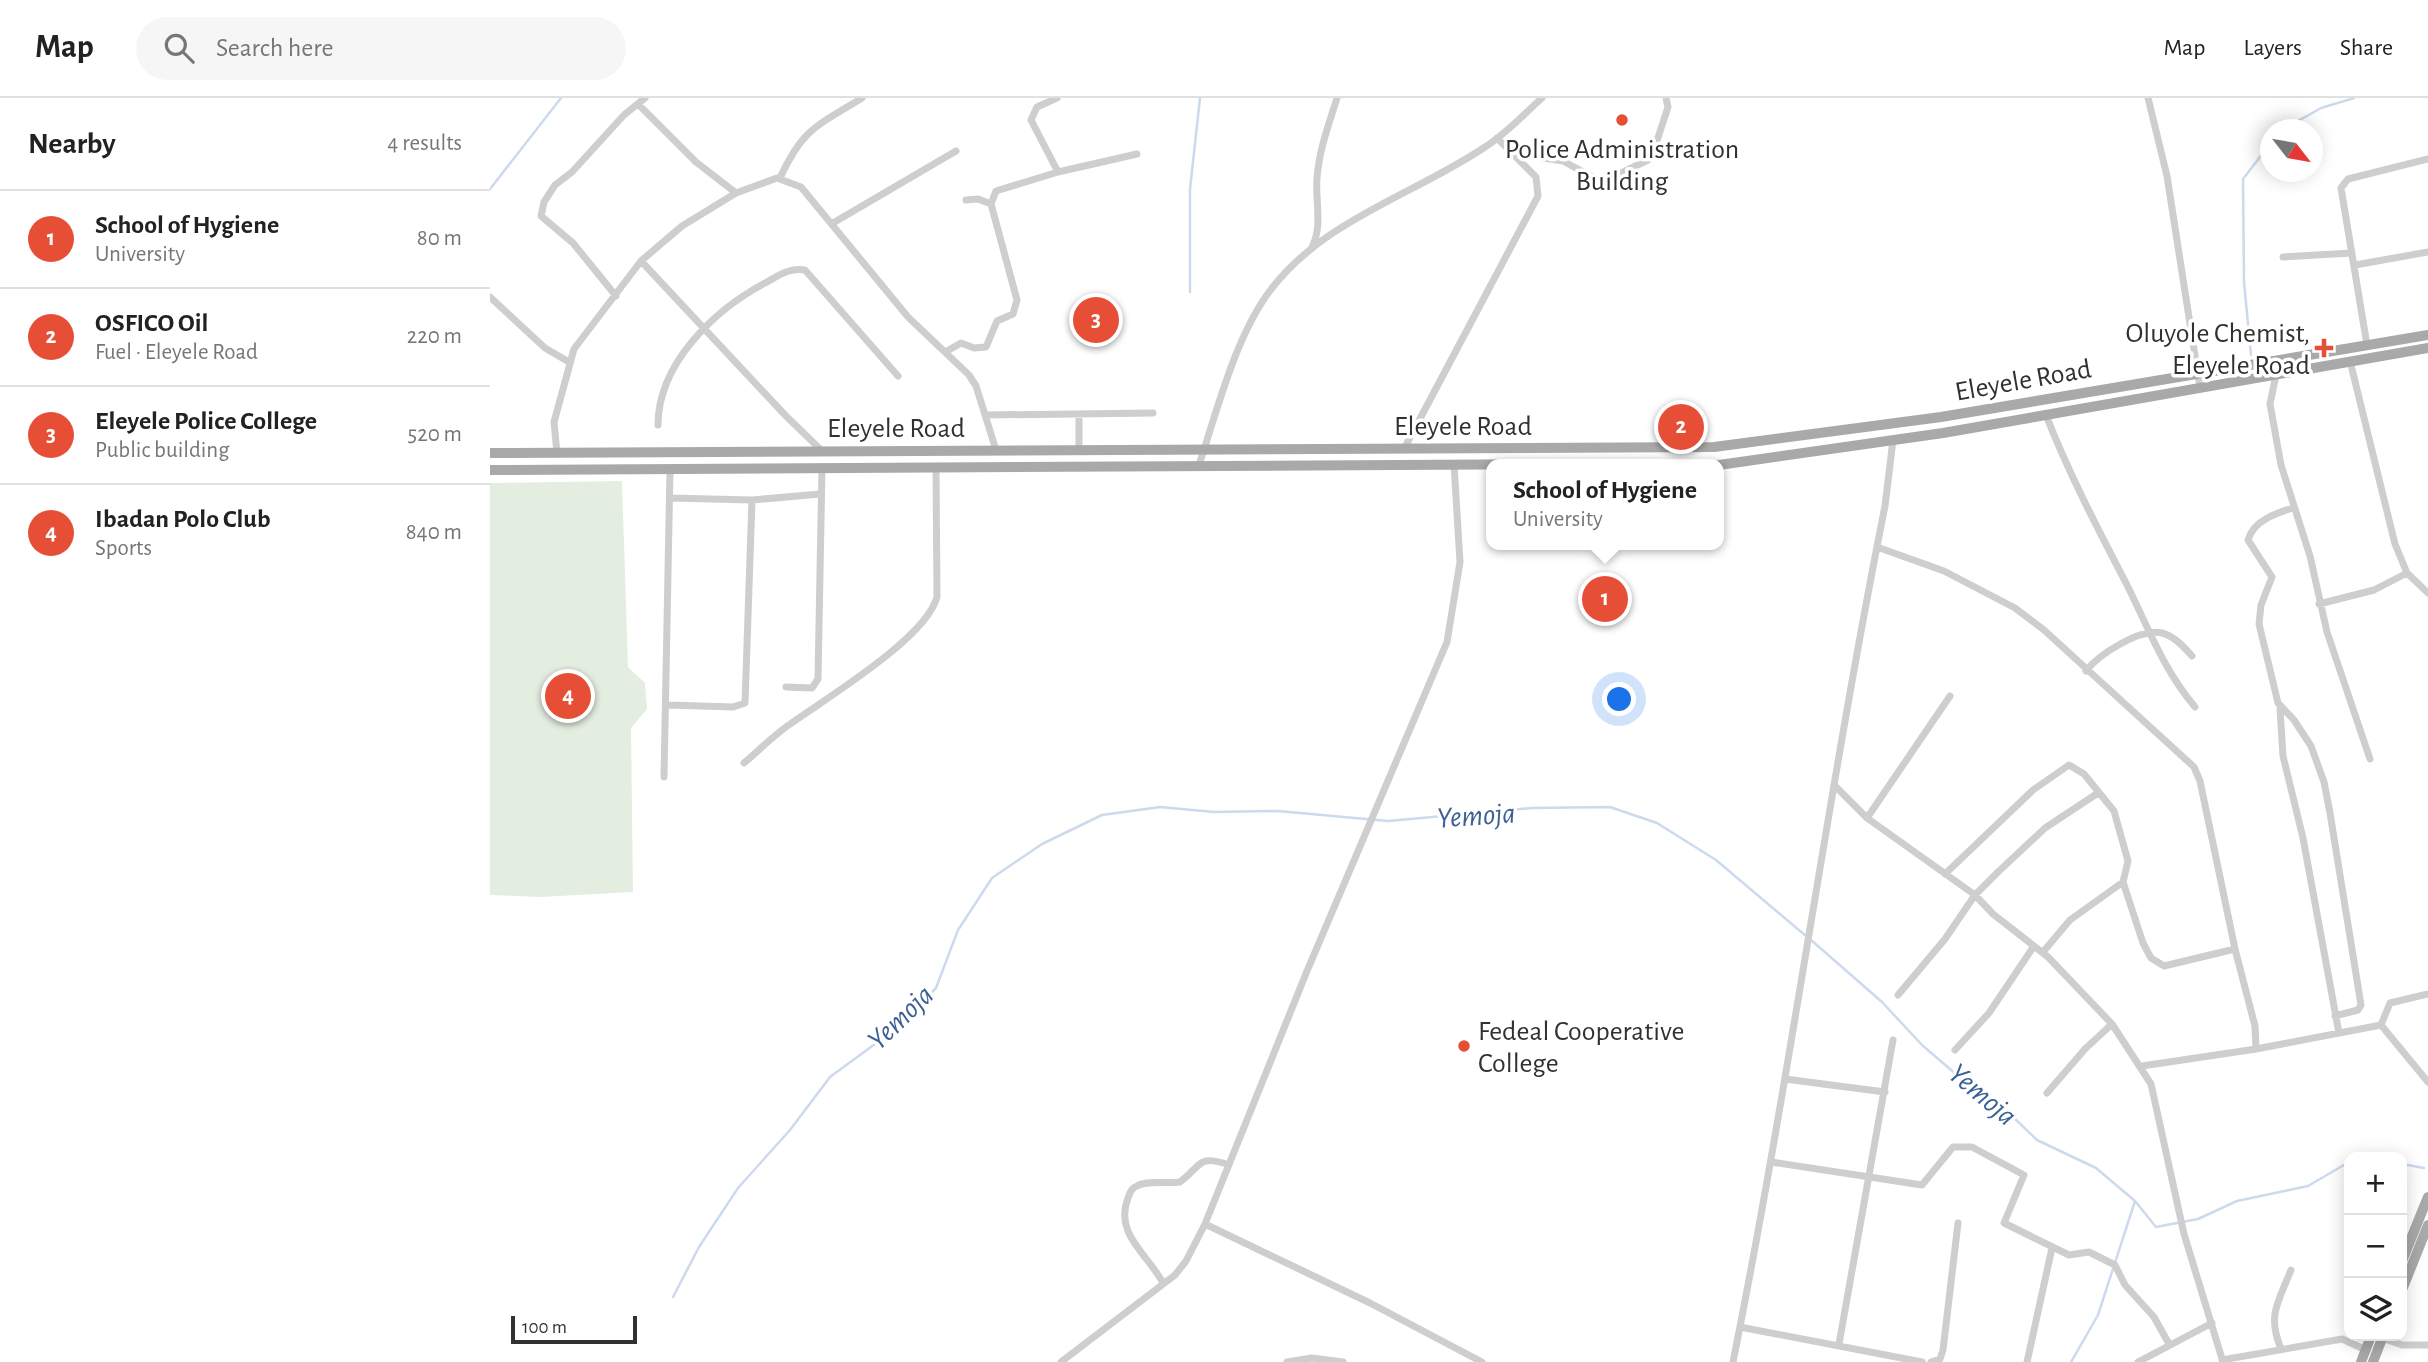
<!DOCTYPE html>
<html lang="en">
<head>
<meta charset="utf-8">
<style>
	:root { --surface:#fff; --page:#f6f6f6; --text:#222; --muted:#767676; --line:#e0e0e0; --accent:#e64e36 }
	body { margin:0; font-family:"Alegreya Sans",sans-serif; background:var(--page); color:var(--text) }
	.controls { position:absolute; right:21px; bottom:21px; display:grid; overflow:hidden; border-radius:14px; box-shadow:0 4px 18px #0003 }
	.controls button { width:63px; height:63px; display:grid; place-items:center; padding:0; border:0; border-bottom:2px solid var(--line); background:var(--surface); color:var(--text); font:35px sans-serif }
	.compass { position:absolute; left:1770px; top:21px; width:63px; height:63px; border-radius:50%; background:var(--surface); box-shadow:0 4px 18px #0003; rotate:121deg }
	.scale { position:absolute; left:21px; bottom:18px; width:126px; box-sizing:border-box; padding-left:7px; border:4px solid #313131; border-top:0; font-size:19px; line-height:24px; white-space:nowrap; color:#313131; -webkit-text-stroke:5px #fff; paint-order:stroke }
	.you { position:absolute; left:1130px; top:602px; width:24px; height:24px; margin:-18px; border:5px solid #fff; border-radius:50%; background:#1a73e8; box-shadow:0 0 0 10px #1a73e833 }
	.badge { display:grid; place-items:center; width:46px; height:46px; border-radius:50%; background:var(--accent); color:#fff; font-size:23px; font-weight:700 }
	.pin { position:absolute; translate:-50% -50%; border:4px solid #fff; box-shadow:0 2px 7px #0006 }
	.popup { position:absolute; left:996px; top:361px; width:238px; height:91px; box-sizing:border-box; display:grid; place-content:center; border-radius:14px; background:var(--surface); filter:drop-shadow(0 2px 5px #0005); font-size:23px; white-space:nowrap; color:var(--muted) }
	.popup b { font-size:26px; color:var(--text) }
	.popup::after { content:''; position:absolute; left:50%; top:100%; margin-left:-14px; border:14px solid transparent; border-top-color:var(--surface) }
	.list { margin:0; padding:0; list-style:none }
	h2 { display:flex; justify-content:space-between; align-items:center; height:91px; margin:0; padding:0 28px; font-size:30px }
	h2 small { font-size:23px; font-weight:400; color:var(--muted) }
	.list li { display:grid; grid-template-columns:46px 1fr auto; gap:21px; align-items:center; box-sizing:border-box; height:98px; padding:0 28px; border-top:2px solid var(--line) }
	.list b { display:block; font-size:26px; white-space:nowrap }
	.list p { margin:0; font-size:23px; white-space:nowrap; color:var(--muted) }
	.list em { font-size:23px; font-style:normal; color:var(--muted) }
	.icon { flex:none; width:38px; height:38px; fill:none; stroke:currentColor; stroke-width:2; stroke-linecap:round; stroke-linejoin:round }
	.map { position:relative; flex:none; width:1938px; height:1264px; overflow:hidden }
	header { display:flex; align-items:center; gap:42px; box-sizing:border-box; height:98px; padding:0 35px; background:var(--surface); border-bottom:2px solid var(--line) }
	header strong { font-size:33px }
	nav { display:flex; gap:38px; margin-inline-start:auto; font-size:24px }
	.search { width:490px; height:63px; background:var(--page); display:flex; align-items:center; gap:18px; box-sizing:border-box; padding:0 24px; border-radius:38px; color:var(--muted); font-size:26px }
	main { display:flex }
	aside { flex:1; background:var(--surface) }
	.map>svg:first-child { display:block }
</style>
</head>
<body>
<header>
<strong>Map</strong>
<div class="search"><svg class="icon" aria-label="search" viewBox="0 0 24 24"><circle cx="10" cy="10" r="6"/><path d="M15 15l6 6"/></svg>Search here</div>
<nav><a>Map</a><a>Layers</a><a>Share</a></nav>
</header>
<main>
<aside>
<h2>Nearby<small>4 results</small></h2>
<ul class="list">
<li><span class="badge">1</span><div><b>School of Hygiene</b><p>University</p></div><em>80 m</em></li>
<li><span class="badge">2</span><div><b>OSFICO Oil</b><p>Fuel · Eleyele Road</p></div><em>220 m</em></li>
<li><span class="badge">3</span><div><b>Eleyele Police College</b><p>Public building</p></div><em>520 m</em></li>
<li><span class="badge">4</span><div><b>Ibadan Polo Club</b><p>Sports</p></div><em>840 m</em></li>
</ul>
</aside>
<div class="map">
<svg width="1938" height="1264" viewBox="0 0 1938 1264">
	<rect width="100%" height="100%" fill="#fff"/>
	<path fill="#e4eee0" d="M 132,383 L 138,569 L 155,585 L 157,611 L 141,630 L 143,794 L 51,799 L 0,797 L 0,385 Z"/>
	<g fill="none" stroke-linecap="round" stroke-linejoin="round">
		<path stroke="#cddaed" stroke-width="2.5" d="M 1792,32 L 1831,10 L 1864,0
			M 0,91 L 71,0
			M 700,194 L 700,91 L 710,0
			M 1761,257 L 1754,184 L 1753,81 L 1780,46
			M 1321,842 L 1392,904 L 1432,947 L 1482,990 L 1522,1018 L 1547,1042 L 1606,1070 L 1645,1103 L 1666,1129 L 1708,1121 L 1747,1103 L 1818,1088 L 1859,1064
			M 1912,1066 L 1934,1070
			M 183,1199 L 209,1149 L 248,1090 L 300,1032 L 340,979 L 400,935 L 446,890 L 468,832 L 502,780 L 552,746 L 612,717 L 670,709 L 724,714 L 788,713 L 898,723 L 1042,710 L 1120,709 L 1167,725 L 1226,762 L 1316,838
			M 1581,1264 L 1608,1217 L 1645,1103"/>
		<path stroke="#cecece" stroke-width="7" d="M 567,0 L 547,9 L 541,22 L 568,74
			M 1658,0 L 1677,78 L 1710,290
			M 148,6 L 206,64 L 246,95
			M 1022,55 L 1073,63 L 1108,82 L 1121,80 L 1158,62 L 1164,52 L 1178,9 L 1176,0
			M 290,80 C 313,30 327,28 372,0
			M 476,102 L 488,101 L 501,106
			M 343,125 L 466,53
			M 822,149 C 833,128 825,103 827,80 C 829,52 839,26 847,0
			M 1793,159 L 1862,155
			M 151,163 L 295,317 L 331,352
			M 1865,167 L 1938,154
			M 126,198 L 83,145 L 51,118 L 54,104 L 65,87 L 82,74 L 134,17 L 155,0
			M 0,199 L 55,250 L 79,264
			M 1877,247 L 1851,90 L 1858,81 L 1938,61
			M 457,253 L 471,245 L 484,250 L 496,249 L 507,223 L 523,216 L 527,202 L 501,106 L 506,93 L 568,74 L 647,56
			M 1860,263 L 1905,446 L 1917,475 L 1938,495
			M 1786,277 L 1780,306 L 1791,367 L 1820,458 L 1837,534 L 1880,661
			M 589,316 L 589,351
			M 495,317 L 663,315
			M 1556,317 C 1579,376 1608,431 1637,487 C 1659,531 1673,571 1705,609
			M 168,327 C 168,266 224,212 275,185 C 288,178 300,169 315,172 L 408,278
			M 915,349 L 1048,98 L 1046,79 L 1007,40
			M 67,355 L 64,324 L 84,251 L 151,163 L 192,128 L 246,95 L 287,80 L 311,89 L 418,219 L 479,277 L 486,288 L 506,352
			M 709,367 C 727,313 745,240 779,194 C 832,122 924,97 995,49 C 1016,36 1033,17 1052,0
			M 180,400 L 262,402 L 330,396
			M 1803,410 C 1786,415 1763,423 1758,442 L 1782,479 L 1771,507 L 1769,526 L 1788,605 L 1804,622 L 1821,648 L 1834,684 L 1840,715 L 1871,907 L 1868,912 L 1845,918
			M 1387,449 L 1454,473 L 1525,510 L 1554,532 L 1704,669 L 1710,683 L 1745,851 L 1765,928 L 1766,951
			M 1829,506 L 1884,492 L 1917,475
			M 1596,573 C 1609,556 1650,530 1672,535 C 1684,538 1694,549 1702,558
			M 296,589 L 322,590 L 328,581 L 332,369
			M 177,607 L 243,609 L 255,605 L 262,402
			M 1790,611 L 1793,658 L 1813,740 L 1849,935
			M 254,665 C 268,653 281,640 296,629 C 333,602 436,541 447,499 L 446,369
			M 174,679 L 180,372
			M 1345,688 L 1377,720 L 1485,797 L 1503,816 L 1558,859 L 1622,926 L 1661,986 L 1694,1136 L 1733,1264
			M 1377,720 L 1460,598
			M 1455,776 L 1543,692 L 1579,667 L 1594,676 L 1624,713 L 1638,763 L 1633,784 L 1653,845 L 1661,860 L 1674,868 L 1745,851
			M 1553,854 L 1580,822 L 1633,784
			M 1408,897 L 1455,841 L 1485,797 L 1508,774 L 1555,730 L 1608,695
			M 1891,927 L 1938,984
			M 1465,952 L 1499,915 L 1544,848
			M 1652,968 L 1766,951 L 1891,927 L 1900,905 L 1938,896
			M 1295,981 L 1395,994
			M 1557,995 L 1595,951 L 1622,926
			M 1281,1064 L 1432,1087 L 1463,1049 L 1482,1049 L 1534,1077 L 1514,1125 L 1579,1157 L 1599,1154 L 1625,1167 L 1635,1187 L 1664,1219 L 1679,1246
			M 715,1126 L 880,1205 L 992,1264
			M 673,1185 C 657,1155 624,1136 638,1100 C 640,1095 641,1090 647,1088 C 657,1082 678,1086 690,1084 C 712,1067 708,1056 739,1067
			M 1250,1229 L 1432,1264
			M 1892,1240 L 1912,1247 L 1938,1247
			M 1349,1246 L 1403,942
			M 1791,1251 C 1777,1217 1788,1205 1801,1172
			M 1732,1262 L 1852,1241 L 1876,1252
			M 571,1264 L 685,1177 L 696,1163 L 715,1126 L 817,873 L 957,544 L 970,464 L 964,366
			M 797,1264 L 822,1260 L 853,1264
			M 1243,1264 C 1300,980 1338,693 1395,408 L 1403,342
			M 1441,1264 L 1450,1261 L 1453,1252 L 1468,1125
			M 1537,1264 L 1562,1150
			M 1648,1264 L 1722,1225"/>
		<path stroke="#a9a9a9" stroke-width="10" d="M 0,355 L 1224,349 L 1451,319 L 1938,237
			M 1229,367 L 1453,335 L 1938,250
			M 0,372 L 1096,366
			M 1912,1163 L 1938,1099
			M 1912,1192 L 1938,1127
			M 1871,1264 L 1881,1238
			M 1883,1264 L 1893,1238"/>
	</g>
	<g fill="#e64e36" stroke="#fff" stroke-width="2.5">
		<circle cx="1132" cy="22" r="7"/>
		<path d="M1830.5 239.5h7v7h7v7h-7v7h-7v-7h-7v-7h7z"/>
		<circle cx="974" cy="948" r="7"/>
	</g>
	<g text-anchor="middle" stroke-width="7" stroke-linejoin="round" paint-order="stroke">
		<g font-size="28" fill="#313131" stroke="#fff">
			<text x="1132" y="60">Police Administration<tspan x="1132" dy="32">Building</tspan></text>
			<text x="1820" y="244" text-anchor="end">Oluyole Chemist,<tspan x="1820" dy="32">Eleyele Road</tspan></text>
			<text x="988" y="942" text-anchor="start">Fedeal Cooperative<tspan x="988" dy="32">College</tspan></text>
		</g>
		<g font-size="28" fill="#313131" stroke="#fff">
			<text transform="translate(1533 281) rotate(-10)" y="10">Eleyele Road</text>
			<text x="973" y="337">Eleyele Road</text>
			<text x="406" y="339">Eleyele Road</text>
		</g>
		<g font-size="30" font-style="italic" fill="#3e6195" stroke="#fff">
			<text transform="translate(986 717) rotate(-4)" y="10">Yemoja</text>
			<text transform="translate(410 919) rotate(-44)" y="10">Yemoja</text>
			<text transform="translate(1493 996) rotate(40)" y="10">Yemoja</text>
		</g>
	</g>
</svg>
<div class="controls">
<button>+</button>
<button>−</button>
<button><svg class="icon" aria-label="layers" viewBox="0 0 24 24"><path d="M12 4l9 5-9 5-9-5zM3 14l9 5 9-5"/></svg></button>
</div>
<svg class="compass" viewBox="-18 -18 36 36"><path d="M0-13l5 13h-10z" fill="#e53935"/><path d="M0 13l5-13h-10z" fill="#767676"/></svg>
<div class="scale">100 m</div>
<div class="you"></div>
<div class="pin badge" style="left:1115px;top:501px">1</div>
<div class="popup"><b>School of Hygiene</b>University</div>
<div class="pin badge" style="left:1191px;top:329px">2</div>
<div class="pin badge" style="left:606px;top:222px">3</div>
<div class="pin badge" style="left:78px;top:598px">4</div>
</div>
</main>
</body>
</html>
